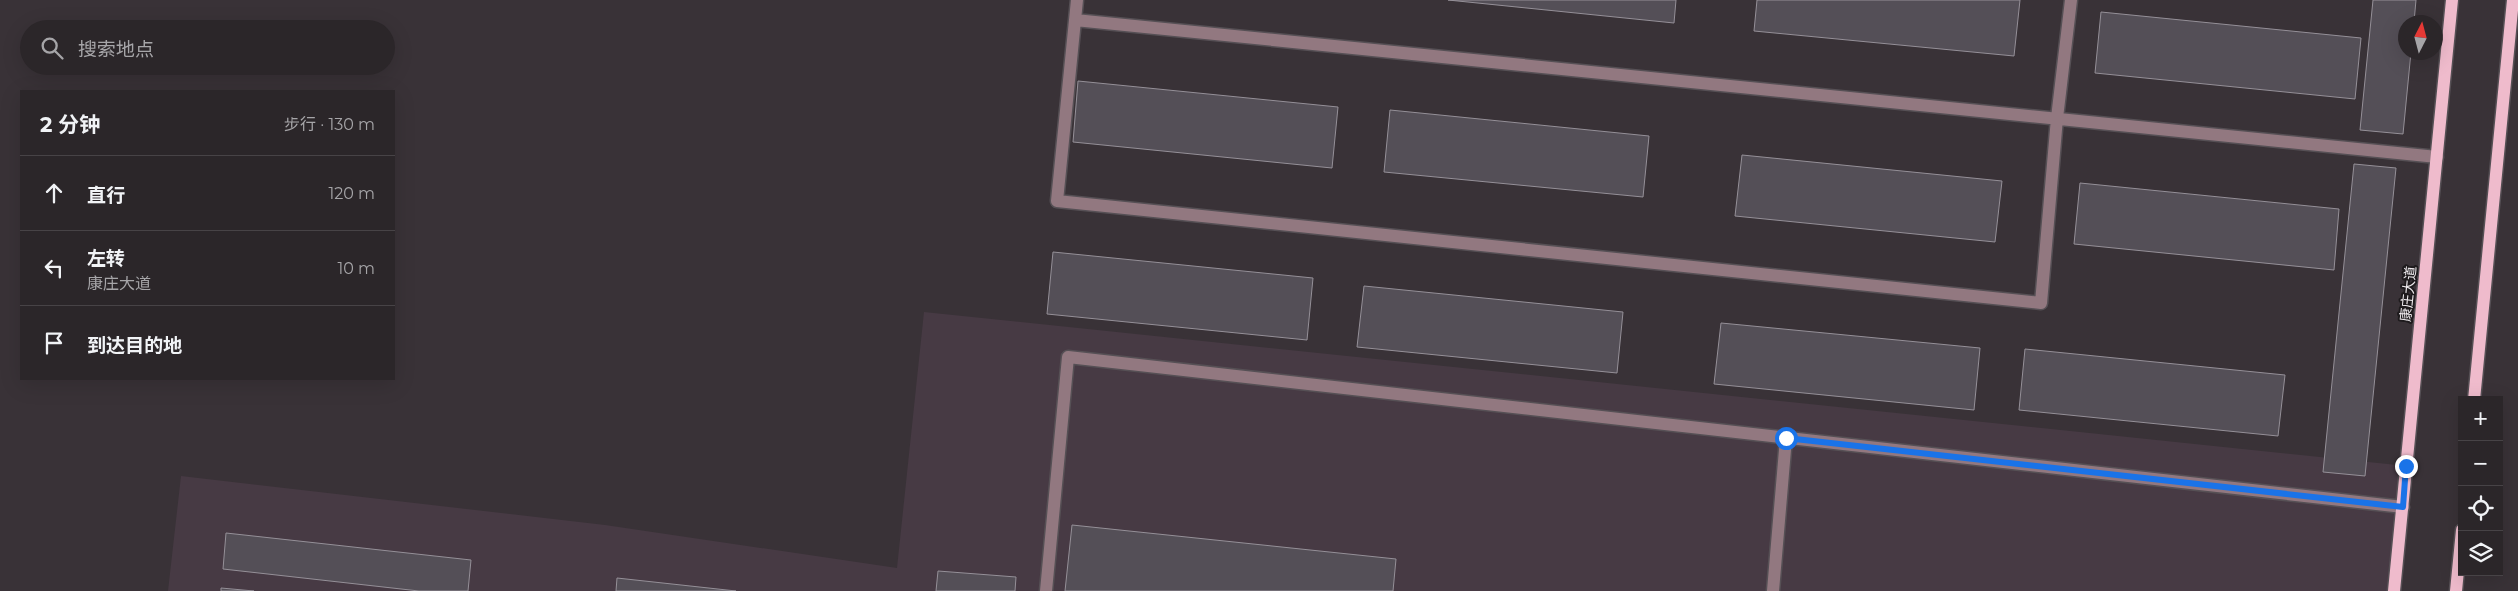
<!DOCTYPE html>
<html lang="zh">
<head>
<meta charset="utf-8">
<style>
	:root { --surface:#2b2629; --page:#373235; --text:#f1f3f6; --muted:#a6a5a8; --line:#474346 }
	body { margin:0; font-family:Montserrat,"Noto Sans SC",sans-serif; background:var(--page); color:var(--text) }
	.controls { position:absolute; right:15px; bottom:15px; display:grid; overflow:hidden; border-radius:0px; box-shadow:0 5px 20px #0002 }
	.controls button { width:45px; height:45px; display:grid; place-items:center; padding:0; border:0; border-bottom:1px solid var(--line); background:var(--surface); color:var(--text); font:25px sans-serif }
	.compass { position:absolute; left:2398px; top:15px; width:45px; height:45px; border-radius:50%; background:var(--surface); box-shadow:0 5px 20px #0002; rotate:6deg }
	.stop { position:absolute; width:15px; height:15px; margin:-11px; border:4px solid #1a73e8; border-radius:50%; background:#fff }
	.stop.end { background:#1a73e8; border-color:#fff; box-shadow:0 1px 5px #0008 }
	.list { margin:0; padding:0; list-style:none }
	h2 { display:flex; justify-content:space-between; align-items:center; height:65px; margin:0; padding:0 20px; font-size:21px }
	h2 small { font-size:16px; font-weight:400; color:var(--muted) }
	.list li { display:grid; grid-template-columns:32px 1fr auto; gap:15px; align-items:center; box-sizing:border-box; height:75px; padding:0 20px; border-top:1px solid var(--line) }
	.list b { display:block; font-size:19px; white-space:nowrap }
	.list p { margin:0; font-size:16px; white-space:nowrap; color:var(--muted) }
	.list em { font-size:16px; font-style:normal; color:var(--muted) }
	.icon { flex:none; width:28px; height:28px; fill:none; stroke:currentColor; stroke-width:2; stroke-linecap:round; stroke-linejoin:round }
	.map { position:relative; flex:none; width:2518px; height:591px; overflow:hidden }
	.search { position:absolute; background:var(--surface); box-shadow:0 5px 20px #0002; left:20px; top:20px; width:375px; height:55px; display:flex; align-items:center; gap:12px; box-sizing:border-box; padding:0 18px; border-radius:28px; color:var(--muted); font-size:19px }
	.panel { position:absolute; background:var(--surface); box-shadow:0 5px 20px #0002; left:20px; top:90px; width:375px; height:290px; border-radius:0px }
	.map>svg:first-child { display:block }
</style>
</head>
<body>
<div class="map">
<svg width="2518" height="591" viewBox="0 0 2518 591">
	<rect width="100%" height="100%" fill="#393237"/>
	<path fill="#473a44" d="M 924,312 L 2407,466 L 2394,591 L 168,591 L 181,476 L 605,525 L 897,568 Z"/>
	<path fill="#544f57" stroke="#959098" d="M 1448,0 L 1676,0 L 1674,23 Z
		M 1757,0 L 2020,0 L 2014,56 L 1754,31 Z
		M 2373,0 L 2416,0 L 2414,22 L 2406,22 L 2406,52 L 2411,52 L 2403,134 L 2360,130 Z
		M 2101,12 L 2361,38 L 2355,99 L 2095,73 Z
		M 1078,81 L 1338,107 L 1332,168 L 1073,142 Z
		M 1390,110 L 1649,136 L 1643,197 L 1384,172 Z
		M 1742,155 L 2002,181 L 1995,242 L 1735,216 Z
		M 2354,164 L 2396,168 L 2365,476 L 2323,472 Z
		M 2080,183 L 2339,209 L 2334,270 L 2074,244 Z
		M 1053,252 L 1313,278 L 1307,340 L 1047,314 Z
		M 1364,286 L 1623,312 L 1617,373 L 1357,347 Z
		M 1721,323 L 1980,348 L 1974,410 L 1714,384 Z
		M 2025,349 L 2285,375 L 2278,436 L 2019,410 Z
		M 1072,525 L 1396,559 L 1393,591 L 1065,591 Z
		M 226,533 L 471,560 L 468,591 L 419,591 L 223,569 Z
		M 938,571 L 1016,577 L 1015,591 L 936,591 Z
		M 617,578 L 736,591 L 616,591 Z
		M 221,588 L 254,591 L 221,591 Z"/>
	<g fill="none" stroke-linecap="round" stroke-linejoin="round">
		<g stroke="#565055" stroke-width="15">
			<path id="minor" d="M 1077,0 L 1057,201 L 2041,303 L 2057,118 L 2071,0
				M 1075,20 L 2437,157
				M 1046,591 L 1068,357 L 2403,507
				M 1773,591 L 1786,438"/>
		</g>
		<g stroke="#565055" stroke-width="15">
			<path id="major" d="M 2474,400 L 2513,0
				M 2394,591 L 2452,0
				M 2456,591 L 2462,530"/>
		</g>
		<use href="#minor" stroke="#927880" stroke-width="12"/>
		<use href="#major" stroke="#efbbcc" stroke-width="12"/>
	</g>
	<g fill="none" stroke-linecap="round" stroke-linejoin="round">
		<path stroke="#1a73e8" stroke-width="6" d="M 1786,438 L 2403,507 L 2406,466"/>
	</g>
	<g text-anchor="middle" stroke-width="4" stroke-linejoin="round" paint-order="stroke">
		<g font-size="14" fill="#f1edf0" stroke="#1e1b1d">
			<text transform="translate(2408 294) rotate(-84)" y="5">康庄大道</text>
		</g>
	</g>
</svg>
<div class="controls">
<button>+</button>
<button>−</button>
<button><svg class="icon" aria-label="locate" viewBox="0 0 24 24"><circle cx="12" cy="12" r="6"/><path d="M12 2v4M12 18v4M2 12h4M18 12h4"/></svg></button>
<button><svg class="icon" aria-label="layers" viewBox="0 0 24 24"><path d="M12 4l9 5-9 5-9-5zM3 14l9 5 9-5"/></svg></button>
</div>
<svg class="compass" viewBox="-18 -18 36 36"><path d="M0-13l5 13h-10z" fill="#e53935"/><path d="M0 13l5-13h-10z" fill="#a6a5a8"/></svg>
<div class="stop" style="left:1786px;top:438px"></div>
<div class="stop end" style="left:2406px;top:466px"></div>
<div class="search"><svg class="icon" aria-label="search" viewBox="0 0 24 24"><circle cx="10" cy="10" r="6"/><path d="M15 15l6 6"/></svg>搜索地点</div>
<section class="panel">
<h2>2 分钟<small>步行 · 130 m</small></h2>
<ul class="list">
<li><svg class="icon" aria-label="ahead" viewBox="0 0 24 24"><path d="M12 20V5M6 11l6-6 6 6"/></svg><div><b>直行</b></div><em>120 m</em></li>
<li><svg class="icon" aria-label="left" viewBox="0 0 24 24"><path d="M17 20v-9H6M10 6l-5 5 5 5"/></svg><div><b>左转</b><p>康庄大道</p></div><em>10 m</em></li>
<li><svg class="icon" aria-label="arrive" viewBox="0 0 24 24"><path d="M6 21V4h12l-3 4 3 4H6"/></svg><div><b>到达目的地</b></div></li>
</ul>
</section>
</div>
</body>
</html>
